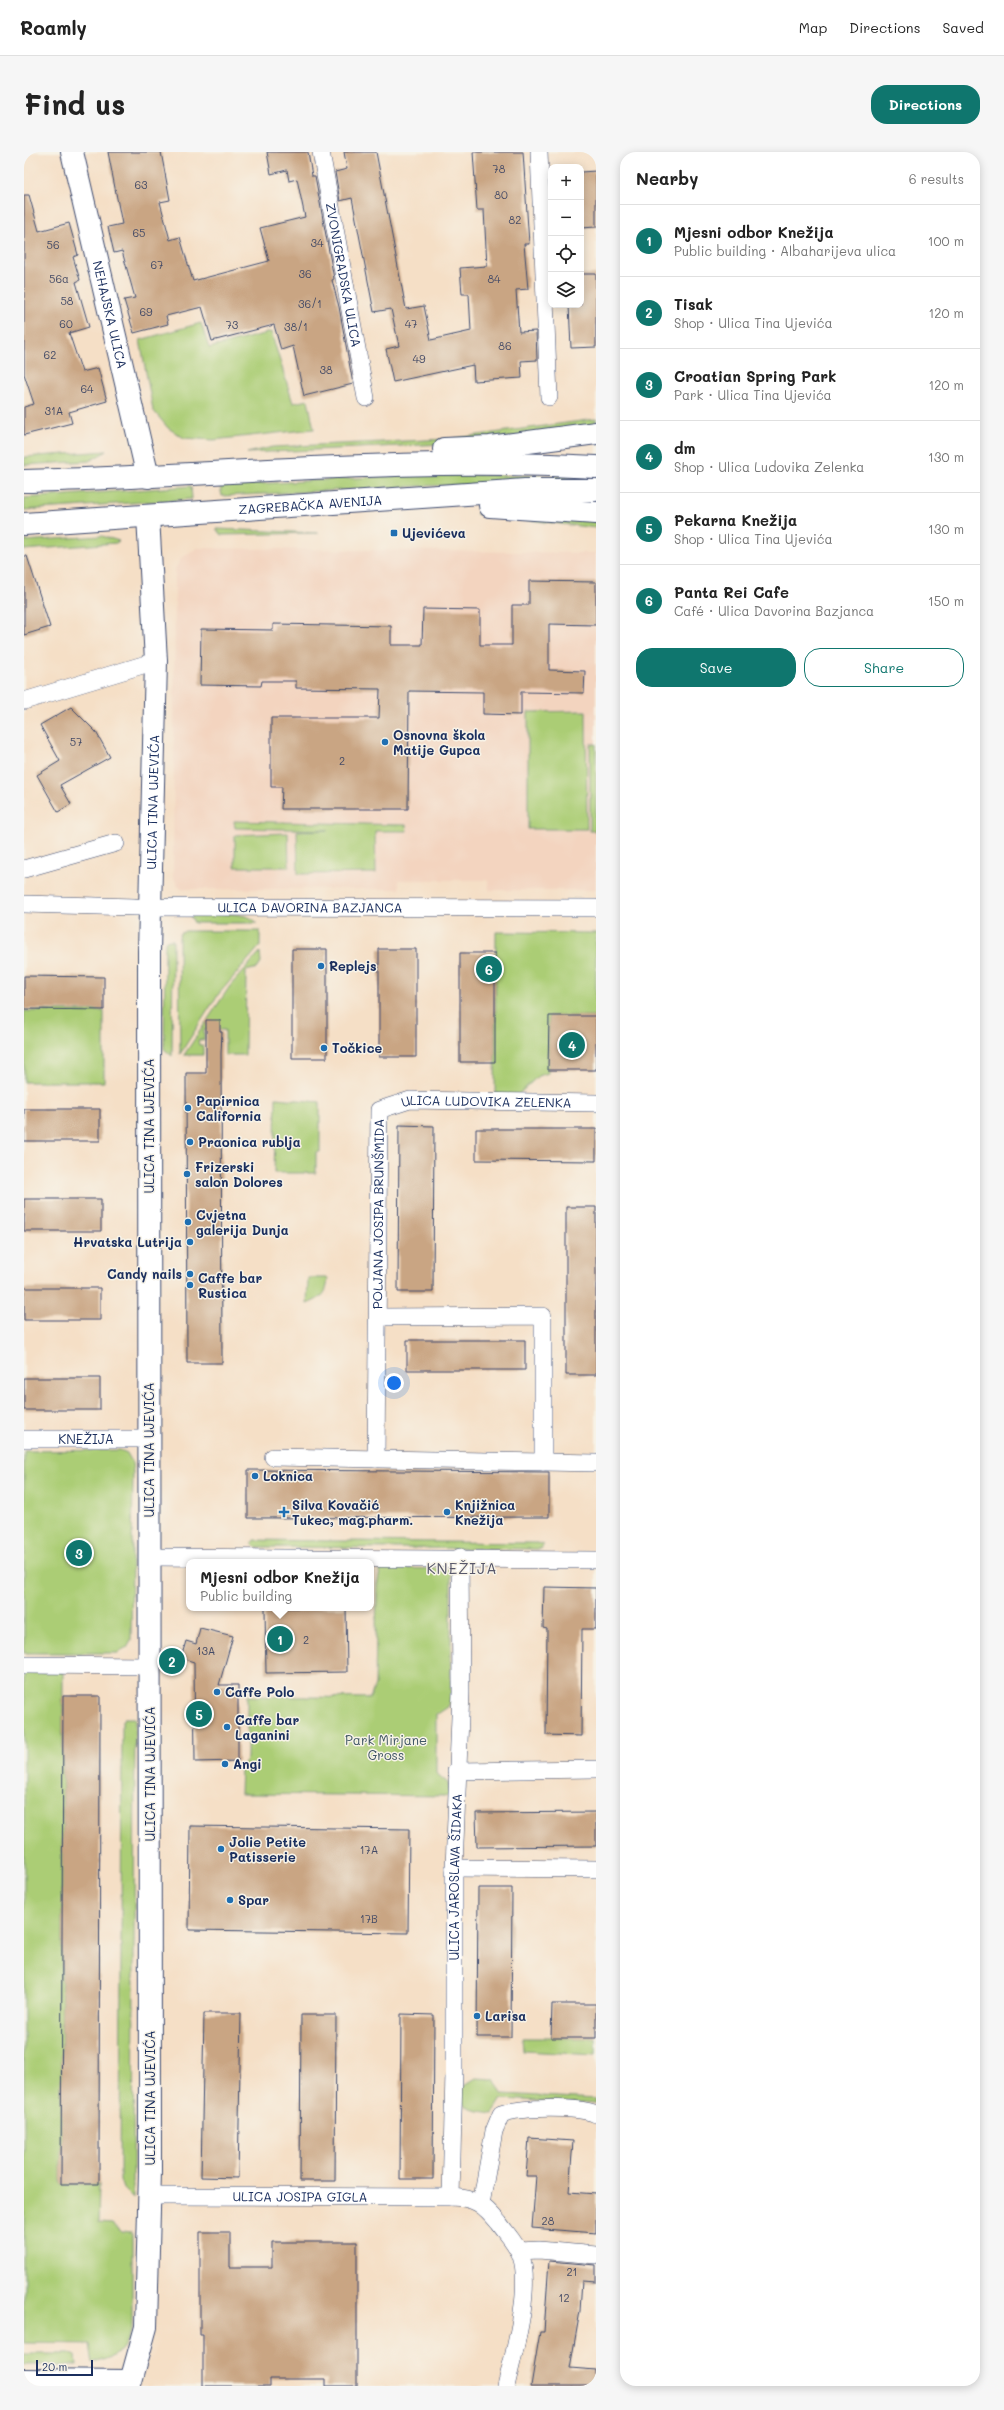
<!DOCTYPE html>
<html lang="en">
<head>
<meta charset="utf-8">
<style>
	:root { --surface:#fff; --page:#f6f6f6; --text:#222; --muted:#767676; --line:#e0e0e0; --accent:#0f766e }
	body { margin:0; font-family:Mali,sans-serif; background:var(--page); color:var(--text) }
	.controls { position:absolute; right:12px; top:12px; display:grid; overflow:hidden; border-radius:8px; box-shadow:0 2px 10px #0003 }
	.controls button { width:36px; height:36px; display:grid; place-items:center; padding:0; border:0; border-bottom:1px solid var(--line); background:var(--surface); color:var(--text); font:20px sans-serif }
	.scale { position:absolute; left:12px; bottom:10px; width:57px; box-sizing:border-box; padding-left:4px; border:2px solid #1b2f5e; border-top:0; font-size:11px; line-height:14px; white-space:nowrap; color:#1b2f5e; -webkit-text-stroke:3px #f7f3e8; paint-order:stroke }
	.you { position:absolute; left:370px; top:1231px; width:14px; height:14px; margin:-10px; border:3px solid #fff; border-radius:50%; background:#1a73e8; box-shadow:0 0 0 6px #1a73e833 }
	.badge { display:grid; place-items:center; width:26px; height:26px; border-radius:50%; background:var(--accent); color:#fff; font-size:13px; font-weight:700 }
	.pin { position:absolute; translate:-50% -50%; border:2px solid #fff; box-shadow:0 1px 4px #0006 }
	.popup { position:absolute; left:162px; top:1407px; width:188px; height:52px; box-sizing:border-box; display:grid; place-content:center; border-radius:8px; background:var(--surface); filter:drop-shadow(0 1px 3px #0005); font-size:13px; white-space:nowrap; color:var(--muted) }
	.popup b { font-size:15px; color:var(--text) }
	.popup::after { content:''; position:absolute; left:50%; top:100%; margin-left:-8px; border:8px solid transparent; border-top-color:var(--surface) }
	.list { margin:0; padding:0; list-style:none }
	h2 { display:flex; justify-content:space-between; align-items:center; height:52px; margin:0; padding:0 16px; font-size:17px }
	h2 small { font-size:13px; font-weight:400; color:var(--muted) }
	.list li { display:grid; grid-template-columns:26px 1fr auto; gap:12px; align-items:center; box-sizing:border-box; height:72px; padding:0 16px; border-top:1px solid var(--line) }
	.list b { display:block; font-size:15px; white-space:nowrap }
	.list p { margin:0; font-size:13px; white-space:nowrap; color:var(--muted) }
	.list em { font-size:13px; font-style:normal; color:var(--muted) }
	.actions { display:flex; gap:8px; padding:12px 16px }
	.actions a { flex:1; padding:9px 0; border:1px solid var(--accent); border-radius:16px; text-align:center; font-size:14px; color:var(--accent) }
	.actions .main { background:var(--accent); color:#fff }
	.icon { flex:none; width:22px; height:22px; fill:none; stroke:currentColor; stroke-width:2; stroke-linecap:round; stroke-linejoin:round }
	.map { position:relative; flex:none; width:572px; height:2234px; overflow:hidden; border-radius:16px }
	header { display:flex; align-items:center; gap:24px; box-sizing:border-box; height:56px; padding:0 20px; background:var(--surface); border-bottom:1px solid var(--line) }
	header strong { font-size:19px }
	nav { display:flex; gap:22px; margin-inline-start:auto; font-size:14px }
	.intro { display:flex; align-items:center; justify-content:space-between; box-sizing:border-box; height:96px; padding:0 24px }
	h1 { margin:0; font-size:28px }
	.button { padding:10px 18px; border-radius:16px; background:var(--accent); color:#fff; font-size:14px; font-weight:700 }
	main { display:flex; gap:24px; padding:0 24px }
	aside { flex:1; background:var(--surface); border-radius:16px; box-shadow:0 2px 10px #0003 }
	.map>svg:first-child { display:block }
</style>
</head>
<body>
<header>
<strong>Roamly</strong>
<nav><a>Map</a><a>Directions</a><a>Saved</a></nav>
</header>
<div class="intro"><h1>Find us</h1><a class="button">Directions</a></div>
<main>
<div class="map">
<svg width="572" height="2234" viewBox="0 0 572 2234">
	<rect width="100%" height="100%" fill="#f7f3e8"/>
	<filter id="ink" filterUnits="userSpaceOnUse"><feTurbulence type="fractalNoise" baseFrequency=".025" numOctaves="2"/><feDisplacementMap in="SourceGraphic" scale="8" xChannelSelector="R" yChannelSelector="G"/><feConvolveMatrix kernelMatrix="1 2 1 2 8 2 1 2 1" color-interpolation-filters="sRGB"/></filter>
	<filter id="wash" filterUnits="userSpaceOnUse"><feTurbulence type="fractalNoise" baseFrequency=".012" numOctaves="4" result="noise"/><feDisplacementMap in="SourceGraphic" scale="16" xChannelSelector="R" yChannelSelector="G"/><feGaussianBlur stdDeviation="0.9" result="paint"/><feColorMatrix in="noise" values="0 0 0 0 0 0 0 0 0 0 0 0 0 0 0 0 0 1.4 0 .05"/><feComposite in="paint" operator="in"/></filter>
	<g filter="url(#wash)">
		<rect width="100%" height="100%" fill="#f5dfc6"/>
		<path fill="#f3d4bf" d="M 173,396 L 572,401 L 572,738 L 465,738 L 464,728 L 375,728 L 375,737 L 160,737 L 154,734 L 149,725 L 151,417 L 157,406 Z"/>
		<path fill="#abcd75" stroke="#637e6a" d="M 177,171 L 185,196 L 247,180 L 269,251 L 284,248 L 290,277 L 189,288 L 160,286 L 144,276 L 129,258 L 116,188 Z
			M 572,267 L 572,274 L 442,291 L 223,301 L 249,295 L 425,287 Z
			M 83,299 L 65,309 L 0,313 L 0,305 Z
			M 402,322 L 572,325 L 572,329 L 399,334 L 198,344 L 196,334 Z
			M 167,334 L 168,347 L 0,358 L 0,346 Z
			M 481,360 L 572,369 L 572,376 L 452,362 Z
			M 192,377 L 295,381 L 197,383 Z
			M 78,384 L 95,389 L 92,391 L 0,398 L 0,389 Z
			M 562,559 L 563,677 L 504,677 L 504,560 Z
			M 566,592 L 572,592 L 572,679 L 566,679 Z
			M 210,669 L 382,673 L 383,679 L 351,679 L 352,721 L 274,722 L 273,679 L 305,678 L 211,676 Z
			M 264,681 L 265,715 L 211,715 L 211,683 Z
			M 166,763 C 183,763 223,757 233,771 L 170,771 Z
			M 161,779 L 236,779 L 236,794 L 193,844 L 156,902 L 155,786 L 156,782 Z
			M 472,780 L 572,781 L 572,864 L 525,864 L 524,921 L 514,924 L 494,943 L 471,944 Z
			M 146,788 L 149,788 L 148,904 L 140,897 L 141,789 Z
			M 236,800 L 237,810 L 234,816 L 222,819 L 221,903 L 201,903 L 201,878 L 180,878 L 180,888 L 174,888 L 175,893 L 179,893 L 179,903 L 160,903 L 206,834 Z
			M 0,859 L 80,859 L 80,930 L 0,930 Z
			M 252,946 L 296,950 L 296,1000 L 292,1000 L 292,1021 L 250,1021 Z
			M 284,1126 L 304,1126 C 303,1142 298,1146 283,1152 Z
			M 96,1298 L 103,1301 L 108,1310 L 109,1320 L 107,1489 L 103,1496 L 94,1501 L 0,1501 L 0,1299 Z
			M 230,1388 L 513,1391 L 519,1393 L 517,1397 L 231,1395 L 228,1391 Z
			M 357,1416 L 427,1417 L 427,1546 L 424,1555 L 412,1563 L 412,1621 L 424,1631 L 426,1644 L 216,1642 L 217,1614 L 223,1606 L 223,1544 L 346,1546 L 351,1533 L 353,1432 Z
			M 0,1520 L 39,1520 L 37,2032 L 75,2032 L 74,2071 L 88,2072 L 97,2080 L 108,2081 L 108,2178 L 99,2196 L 85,2206 L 69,2212 L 66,2192 L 0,2191 Z
			M 100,1566 L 111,1566 L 109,2047 L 99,2037 L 96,2028 L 98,1569 Z
			M 498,1886 L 572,1886 L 572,1903 L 499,1899 Z
			M 452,1926 L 470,1927 L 478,1942 L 572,1947 L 572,1952 L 478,1947 L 469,1961 C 454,1959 428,1958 439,1934 Z
			M 0,2202 L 47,2202 L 52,2204 L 53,2213 L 0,2213 Z"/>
		<g id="blocks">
			<path fill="#c9a583" d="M 84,0 L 137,0 L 146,48 L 136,50 L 146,88 L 156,85 L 169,129 L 245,109 L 236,76 L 281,65 L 273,27 L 265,29 L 263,18 L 247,22 L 243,0 L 284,0 L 288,24 L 291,24 L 310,127 L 308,128 L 315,155 L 329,232 L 280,244 L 269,194 L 257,198 L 250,173 L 188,189 L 178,155 L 142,164 L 144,172 L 110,181 L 100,148 L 111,146 L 98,99 L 90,101 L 84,75 L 98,72 Z
				M 320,0 L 352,0 L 382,157 L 400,154 L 407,188 L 447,179 L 445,142 L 438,142 L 436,116 L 463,114 L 460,58 L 453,58 L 449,0 L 499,0 L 505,92 L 500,92 L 504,137 L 492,138 L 495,180 L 512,179 L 513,208 L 497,209 L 498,226 L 450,229 L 449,213 L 369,230 L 362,197 L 375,194 L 367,157 L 350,160 L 328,46 L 316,49 L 311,20 L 323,17 Z
				M 572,19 L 572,75 L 557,76 L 557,20 Z
				M 0,43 L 5,43 L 15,79 L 45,71 L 54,103 L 49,105 L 56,128 L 52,130 L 65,175 L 45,181 L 58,220 L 74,216 L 83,249 L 45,260 L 48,271 L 0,283 L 0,255 L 10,252 L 0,222 Z
				M 557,122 L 572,122 L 572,195 L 547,196 L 545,153 L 557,153 Z
				M 0,404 L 3,404 L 26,475 L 0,483 Z
				M 505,429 L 572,430 L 572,473 L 525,472 L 525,518 L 561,519 L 560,541 L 497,540 L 497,563 L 459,562 L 459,540 L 385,539 L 384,657 L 257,657 L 258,635 L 247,635 L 247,566 L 355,566 L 356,537 L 272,536 L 272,529 L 238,529 L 237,534 L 176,533 L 177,477 L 249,478 L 249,472 L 367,474 L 367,493 L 398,493 L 399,457 L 456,458 L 456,493 L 488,493 L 488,453 L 505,453 Z
				M 47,555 L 72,580 L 86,605 L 36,633 L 47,652 L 34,660 L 13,623 L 36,609 L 16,573 Z
				M 268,797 L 303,797 L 303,906 L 268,906 Z
				M 355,797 L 392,797 L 392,905 L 355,905 Z
				M 436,801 L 471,801 L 471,910 L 436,910 Z
				M 0,824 L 80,825 L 80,858 L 0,857 Z
				M 525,864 L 572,864 L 572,918 L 524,918 Z
				M 182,868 L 196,868 L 196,880 L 198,880 L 197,901 L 198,1211 L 163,1211 L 162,921 L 182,921 Z
				M 0,957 L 76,957 L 76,989 L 0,989 Z
				M 375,973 L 410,974 L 409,1140 L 374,1140 Z
				M 452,977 L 572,977 L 572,1009 L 452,1008 Z
				M 0,1047 L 77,1047 L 77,1079 L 0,1079 Z
				M 542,1055 L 572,1055 L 572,1223 L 542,1223 Z
				M 0,1136 L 76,1136 L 76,1168 L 0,1168 Z
				M 383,1188 L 501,1188 L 501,1218 L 383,1218 Z
				M 0,1226 L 76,1226 L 76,1258 L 0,1258 Z
				M 224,1318 L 525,1320 L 525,1365 L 224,1366 Z
				M 520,1435 L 572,1436 L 572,1477 L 558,1477 L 557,1584 L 522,1583 L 523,1477 L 519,1476 Z
				M 241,1456 L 322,1456 L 323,1520 L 242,1521 Z
				M 176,1476 L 209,1484 L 195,1533 L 214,1533 L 214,1609 L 171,1610 L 170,1510 L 157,1506 L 162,1489 L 172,1492 Z
				M 39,1544 L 76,1544 L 75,2032 L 37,2032 Z
				M 572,1660 L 572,1694 L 453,1695 L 452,1661 Z
				M 166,1674 L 385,1677 L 384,1781 L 165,1778 Z
				M 454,1736 L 488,1736 L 487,1885 L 453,1885 Z
				M 528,1852 L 572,1852 L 572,1886 L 527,1886 Z
				M 180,1861 L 217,1861 L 214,2026 L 177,2025 Z
				M 377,1862 L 410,1863 L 409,2027 L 376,2027 Z
				M 277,1863 L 312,1863 L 311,2029 L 276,2029 Z
				M 505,1986 L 549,1989 L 545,2040 L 572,2042 L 572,2081 L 508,2076 L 512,2024 L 502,2024 Z
				M 176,2080 L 206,2080 L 206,2115 L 248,2115 L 248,2090 L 333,2090 L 333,2234 L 302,2234 L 302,2227 L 246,2227 L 246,2234 L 179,2234 L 179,2183 L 176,2183 Z
				M 525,2109 L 572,2113 L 572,2130 L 558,2129 L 556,2159 L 546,2216 L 572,2218 L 572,2234 L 507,2234 L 516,2180 L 520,2180 Z"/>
		</g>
	</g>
	<g filter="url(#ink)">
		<use href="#blocks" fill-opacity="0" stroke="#3c496e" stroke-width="1"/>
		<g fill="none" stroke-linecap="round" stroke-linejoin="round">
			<g stroke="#3c496e" stroke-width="18">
				<g id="minor">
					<path id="s1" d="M 297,0 L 342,246"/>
					<path d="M 515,0 L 525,245"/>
					<path d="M 0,549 L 132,509"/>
					<path d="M 0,717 L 92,691"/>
					<path id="s2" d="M 0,752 L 111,755 L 572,756"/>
					<path d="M 354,1165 L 519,1164 L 519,1310"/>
					<path id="s3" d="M 0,1287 L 125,1287"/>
					<path d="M 249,1305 L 572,1311"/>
					<path id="s4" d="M 352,1307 L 355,958 L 386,948 L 572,951"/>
					<path d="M 125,1405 L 572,1408"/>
					<path d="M 0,1513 L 125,1514"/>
					<path d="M 432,1619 L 572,1617"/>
					<path d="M 430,1716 L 572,1717"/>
					<path id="s5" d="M 125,2044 L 427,2045 C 452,2046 459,2052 475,2071 C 482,2081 493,2092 497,2104 C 508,2137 490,2201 482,2234"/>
					<path id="s6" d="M 427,2045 L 430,1921 L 430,1716 L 437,1540 L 436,1405"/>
					<path d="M 457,2052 L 470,1979 L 477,1962 C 497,1955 552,1954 572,1962"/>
					<path d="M 495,2099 L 515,2098 L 572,2103"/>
				</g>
			</g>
			<g stroke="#3c496e" stroke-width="24">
				<g id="tertiary">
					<path id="s7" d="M 48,0 L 124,325"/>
					<path id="s8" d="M 0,2228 L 107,2229 L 122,2175 L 126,2019 L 125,800 L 132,509 L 124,364"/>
				</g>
			</g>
			<g stroke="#3c496e" stroke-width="24">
				<g id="secondary">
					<path d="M 420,297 L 466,295 L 572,281"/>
					<path d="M 0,329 C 191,324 381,304 572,315"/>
					<path d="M 466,354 L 572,361"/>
					<path id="s9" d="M 0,372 L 501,338 L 572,338"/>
				</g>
			</g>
			<use href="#minor" stroke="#fff" stroke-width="17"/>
			<use href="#tertiary" stroke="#fff" stroke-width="22"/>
			<use href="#secondary" stroke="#fff" stroke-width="22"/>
		</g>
	</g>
	<g fill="#1f6fb2" stroke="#f7f3e8" stroke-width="1.5">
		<rect x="366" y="377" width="8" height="8" rx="2"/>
		<circle cx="361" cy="590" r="4"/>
		<circle cx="297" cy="814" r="4"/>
		<circle cx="300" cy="896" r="4"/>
		<circle cx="164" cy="956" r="4"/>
		<circle cx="166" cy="990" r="4"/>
		<circle cx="163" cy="1022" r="4"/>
		<circle cx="164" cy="1070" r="4"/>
		<circle cx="166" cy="1090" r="4"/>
		<circle cx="166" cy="1122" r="4"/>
		<circle cx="166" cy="1133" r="4"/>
		<circle cx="231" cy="1324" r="4"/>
		<path d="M258 1354h4v4h4v4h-4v4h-4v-4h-4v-4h4z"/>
		<circle cx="423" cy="1360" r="4"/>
		<circle cx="193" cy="1540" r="4"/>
		<circle cx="203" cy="1575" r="4"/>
		<circle cx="201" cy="1612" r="4"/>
		<circle cx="197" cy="1697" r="4"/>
		<circle cx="206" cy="1748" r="4"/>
		<circle cx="453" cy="1864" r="4"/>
	</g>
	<g text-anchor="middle" stroke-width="3" stroke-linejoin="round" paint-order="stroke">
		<g font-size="11" fill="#464c67">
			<text x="475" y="21">78</text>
			<text x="117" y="37">63</text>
			<text x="477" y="47">80</text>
			<text x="491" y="72">82</text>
			<text x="115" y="85">65</text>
			<text x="293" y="95">34</text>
			<text x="29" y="97">56</text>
			<text x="133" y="117">67</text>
			<text x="281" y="126">36</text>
			<text x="35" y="131">56a</text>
			<text x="470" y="131">84</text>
			<text x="43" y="153">58</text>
			<text x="286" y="156">36/1</text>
			<text x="122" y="164">69</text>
			<text x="42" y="176">60</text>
			<text x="387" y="176">47</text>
			<text x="208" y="177">73</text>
			<text x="272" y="179">38/1</text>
			<text x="481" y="198">86</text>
			<text x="26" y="207">62</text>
			<text x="395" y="211">49</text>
			<text x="302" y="222">38</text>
			<text x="63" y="241">64</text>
			<text x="30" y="263">31A</text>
			<text x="52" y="594">57</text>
			<text x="318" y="613">2</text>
			<text x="282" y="1492">2</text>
			<text x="182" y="1503">13A</text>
			<text x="345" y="1702">17A</text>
			<text x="345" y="1771">17B</text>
			<text x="524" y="2073">28</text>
			<text x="548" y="2124">21</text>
			<text x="540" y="2150">12</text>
		</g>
		<g font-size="13" fill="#1b2f5e" stroke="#f7f3e8">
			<text dy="5" stroke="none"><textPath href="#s1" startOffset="125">ZVONIGRADSKA ULICA</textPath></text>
			<text dy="5" stroke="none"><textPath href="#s7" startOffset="167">NEHAJSKA ULICA</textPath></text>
			<text dy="5" stroke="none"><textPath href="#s9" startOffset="287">ZAGREBAČKA AVENIJA</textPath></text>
			<text dy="5" stroke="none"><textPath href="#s8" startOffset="1688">ULICA TINA UJEVIĆA</textPath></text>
			<text dy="5" stroke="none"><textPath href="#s2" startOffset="286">ULICA DAVORINA BAZJANCA</textPath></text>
			<text dy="5" stroke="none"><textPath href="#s4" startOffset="458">ULICA LUDOVIKA ZELENKA</textPath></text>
			<text transform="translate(125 974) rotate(-90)" y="5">ULICA TINA UJEVIĆA</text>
			<text dy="5" stroke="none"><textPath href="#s4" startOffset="245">POLJANA JOSIPA BRUNŠMIDA</textPath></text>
			<text dy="5" stroke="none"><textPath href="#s3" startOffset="62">KNEŽIJA</textPath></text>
			<text transform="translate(125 1298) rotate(-90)" y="5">ULICA TINA UJEVIĆA</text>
			<text transform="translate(126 1622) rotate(-90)" y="5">ULICA TINA UJEVIĆA</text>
			<text dy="5" stroke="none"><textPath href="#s6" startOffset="320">ULICA JAROSLAVA ŠIDAKA</textPath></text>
			<text transform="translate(126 1946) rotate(-90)" y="5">ULICA TINA UJEVIĆA</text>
			<text dy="5" stroke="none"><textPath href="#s5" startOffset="151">ULICA JOSIPA GIGLA</textPath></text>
		</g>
		<g font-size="13" font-weight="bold" fill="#1b2f5e" stroke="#f7f3e8" text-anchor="start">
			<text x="378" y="386">Ujevićeva</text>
			<text x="369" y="588">Osnovna škola<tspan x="369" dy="15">Matije Gupca</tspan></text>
			<text x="305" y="819">Replejs</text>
			<text x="308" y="901">Točkice</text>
			<text x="172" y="954">Papirnica<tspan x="172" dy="15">California</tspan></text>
			<text x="174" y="995">Praonica rublja</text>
			<text x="171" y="1020">Frizerski<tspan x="171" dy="15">salon Dolores</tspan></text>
			<text x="172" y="1068">Cvjetna<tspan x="172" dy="15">galerija Dunja</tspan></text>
			<text x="158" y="1095" text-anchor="end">Hrvatska Lutrija</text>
			<text x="158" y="1127" text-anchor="end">Candy nails</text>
			<text x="174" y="1131">Caffe bar<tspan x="174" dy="15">Rustica</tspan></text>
			<text x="239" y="1329">Loknica</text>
			<text x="268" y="1358">Silva Kovačić<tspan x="268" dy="15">Tukec, mag.pharm.</tspan></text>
			<text x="431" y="1358">Knjižnica<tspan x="431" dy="15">Knežija</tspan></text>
			<text x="201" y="1545">Caffe Polo</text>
			<text x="211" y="1573">Caffe bar<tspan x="211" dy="15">Laganini</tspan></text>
			<text x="209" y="1617">Angi</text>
			<text x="205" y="1695">Jolie Petite<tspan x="205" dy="15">Patisserie</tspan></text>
			<text x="214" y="1753">Spar</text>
			<text x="461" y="1869">Larisa</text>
		</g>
		<g font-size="13" fill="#3f5664" stroke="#f7f3e8">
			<text x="362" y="1593">Park Mirjane<tspan x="362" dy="15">Gross</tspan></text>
		</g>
		<g font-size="15" letter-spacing="1" fill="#58586b" stroke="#f7f3e8">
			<text x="438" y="1422">KNEŽIJA</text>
		</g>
	</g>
</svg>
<div class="controls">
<button>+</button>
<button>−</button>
<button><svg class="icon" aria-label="locate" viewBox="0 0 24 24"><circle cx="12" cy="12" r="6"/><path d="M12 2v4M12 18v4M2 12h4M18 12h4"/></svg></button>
<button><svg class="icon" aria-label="layers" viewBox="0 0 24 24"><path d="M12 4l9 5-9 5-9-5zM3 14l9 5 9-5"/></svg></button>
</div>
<div class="scale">20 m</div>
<div class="you"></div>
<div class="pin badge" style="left:256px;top:1487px">1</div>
<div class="popup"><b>Mjesni odbor Knežija</b>Public building</div>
<div class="pin badge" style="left:148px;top:1509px">2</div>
<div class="pin badge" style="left:55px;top:1401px">3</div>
<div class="pin badge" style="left:548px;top:893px">4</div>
<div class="pin badge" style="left:175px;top:1562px">5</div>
<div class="pin badge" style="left:465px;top:817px">6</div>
</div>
<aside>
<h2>Nearby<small>6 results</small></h2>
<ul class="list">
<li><span class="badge">1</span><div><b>Mjesni odbor Knežija</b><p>Public building · Albaharijeva ulica</p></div><em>100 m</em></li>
<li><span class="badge">2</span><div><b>Tisak</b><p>Shop · Ulica Tina Ujevića</p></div><em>120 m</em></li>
<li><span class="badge">3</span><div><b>Croatian Spring Park</b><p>Park · Ulica Tina Ujevića</p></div><em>120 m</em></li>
<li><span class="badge">4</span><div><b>dm</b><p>Shop · Ulica Ludovika Zelenka</p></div><em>130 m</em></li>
<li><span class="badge">5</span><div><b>Pekarna Knežija</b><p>Shop · Ulica Tina Ujevića</p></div><em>130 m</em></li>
<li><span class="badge">6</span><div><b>Panta Rei Cafe</b><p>Café · Ulica Davorina Bazjanca</p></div><em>150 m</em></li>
</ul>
<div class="actions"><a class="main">Save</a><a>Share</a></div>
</aside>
</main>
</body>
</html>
